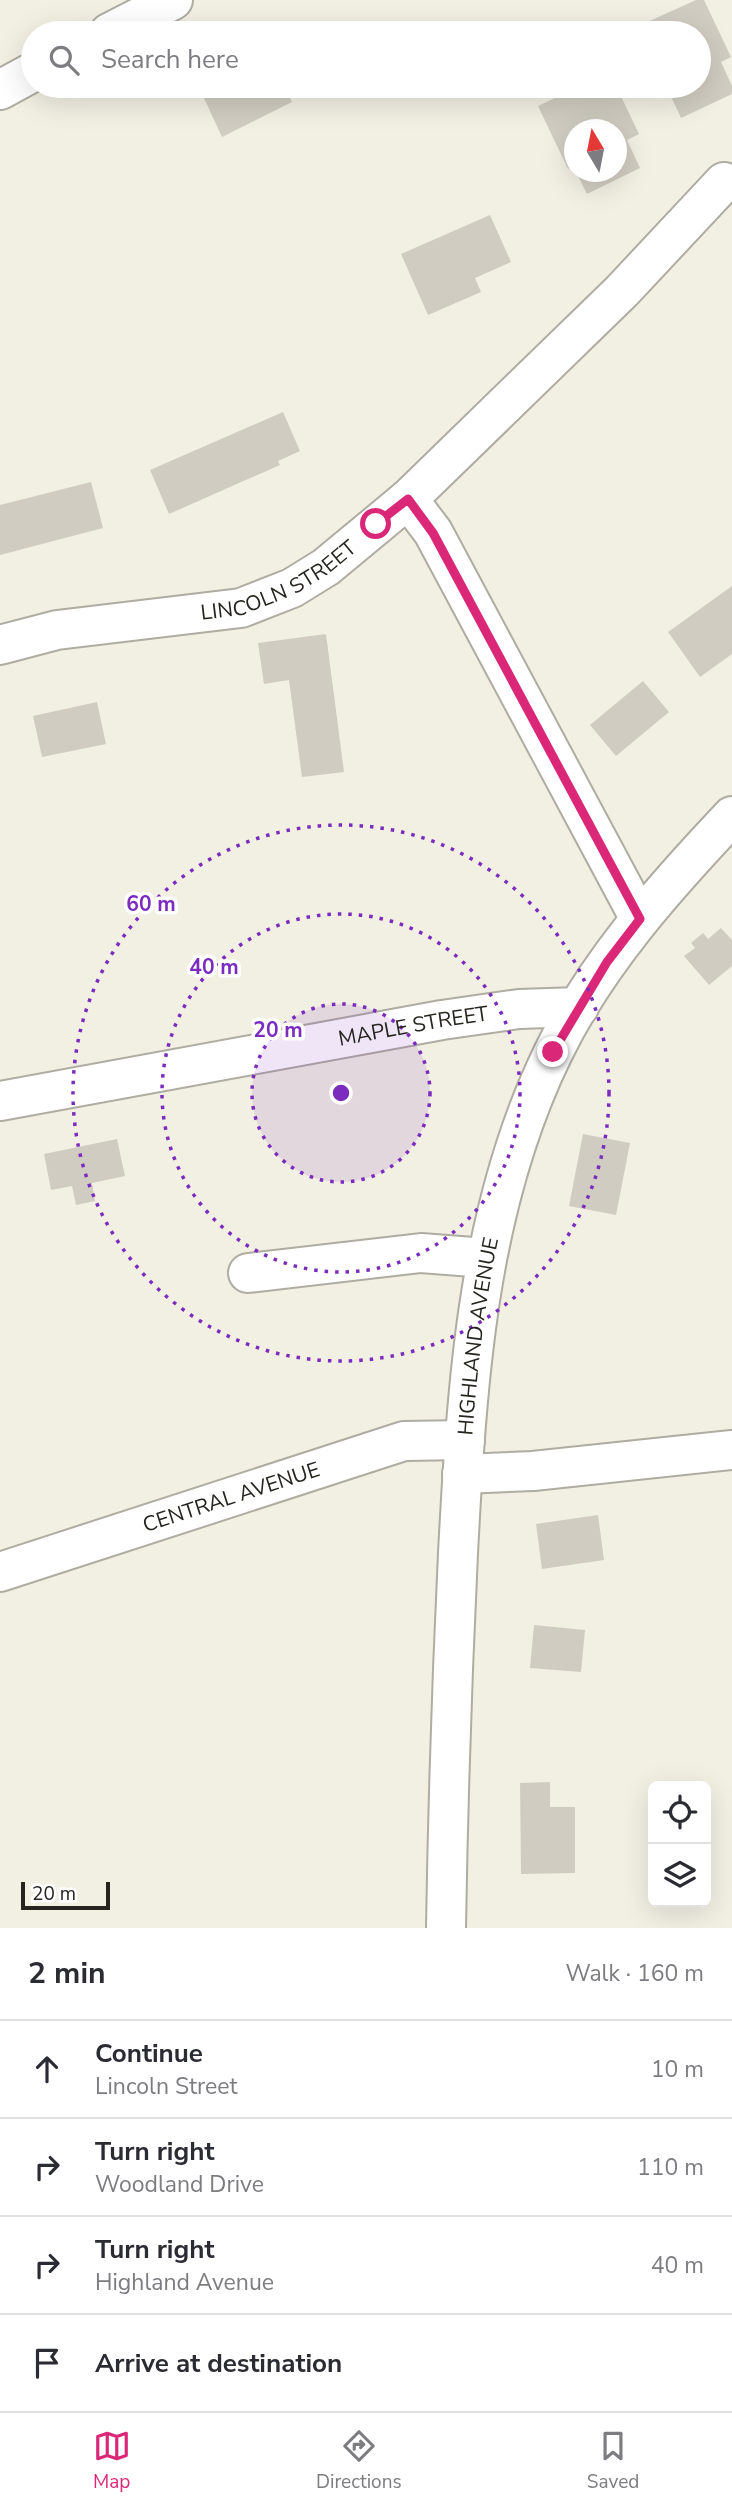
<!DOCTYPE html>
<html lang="en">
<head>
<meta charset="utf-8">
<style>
	:root { --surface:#fff; --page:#f2f2f3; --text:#2b2b33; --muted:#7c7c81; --line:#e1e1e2; --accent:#db2777 }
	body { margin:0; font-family:"Nunito Sans",sans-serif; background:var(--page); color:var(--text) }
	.controls { position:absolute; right:21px; bottom:21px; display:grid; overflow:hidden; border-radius:10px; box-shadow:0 7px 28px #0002 }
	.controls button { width:63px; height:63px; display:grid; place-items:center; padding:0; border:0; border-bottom:2px solid var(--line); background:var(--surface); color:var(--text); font:35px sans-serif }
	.compass { position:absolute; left:564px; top:119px; width:63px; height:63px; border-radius:50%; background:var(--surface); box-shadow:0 7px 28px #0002; rotate:350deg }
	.scale { position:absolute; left:21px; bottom:18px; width:89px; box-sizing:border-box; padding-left:7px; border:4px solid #25241f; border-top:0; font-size:19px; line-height:24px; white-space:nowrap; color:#25241f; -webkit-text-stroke:5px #fff; paint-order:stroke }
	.stop { position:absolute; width:21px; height:21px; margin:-16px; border:5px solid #db2777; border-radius:50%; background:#fff }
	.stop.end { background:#db2777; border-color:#fff; box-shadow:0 2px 7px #0008 }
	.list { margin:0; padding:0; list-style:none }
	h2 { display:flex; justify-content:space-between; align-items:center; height:91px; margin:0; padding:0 28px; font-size:30px }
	h2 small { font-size:23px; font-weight:400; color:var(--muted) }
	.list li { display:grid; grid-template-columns:46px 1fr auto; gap:21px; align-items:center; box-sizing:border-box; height:98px; padding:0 28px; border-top:2px solid var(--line) }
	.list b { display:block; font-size:26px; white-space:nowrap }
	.list p { margin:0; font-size:23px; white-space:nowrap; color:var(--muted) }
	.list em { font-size:23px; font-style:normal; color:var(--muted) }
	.icon { flex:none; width:38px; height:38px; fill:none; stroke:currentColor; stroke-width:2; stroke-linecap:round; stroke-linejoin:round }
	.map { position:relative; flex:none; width:732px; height:1928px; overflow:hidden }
	.search { position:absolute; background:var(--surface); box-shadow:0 7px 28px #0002; left:21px; right:21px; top:21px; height:77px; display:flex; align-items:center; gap:18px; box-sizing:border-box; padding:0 24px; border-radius:38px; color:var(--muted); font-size:26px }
	.sheet { height:483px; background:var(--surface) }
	nav { display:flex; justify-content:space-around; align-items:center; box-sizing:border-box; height:98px; border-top:2px solid var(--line); background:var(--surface); font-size:19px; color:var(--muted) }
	nav a { display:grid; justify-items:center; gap:4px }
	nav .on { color:var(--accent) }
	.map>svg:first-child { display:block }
</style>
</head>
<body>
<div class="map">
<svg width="732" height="1928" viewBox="0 0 732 1928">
	<rect width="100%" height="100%" fill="#f2efe3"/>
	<path fill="#d0ccc1" d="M 696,0 L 704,0 L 731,57 L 721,62 L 732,86 L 732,94 L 681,118 L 668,90 L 660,94 L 656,86 L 699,86 L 699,33 L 623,33 Z
		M 224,86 L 284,86 L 292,102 L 222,137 L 203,96 Z
		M 580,86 L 616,86 L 639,134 L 627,140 L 640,168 L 587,194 L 576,172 L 616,172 L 616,130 L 574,130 L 574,166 L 568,169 L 538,106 Z
		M 490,215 L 511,262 L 475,278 L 481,292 L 428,315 L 401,254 Z
		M 283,412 L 300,451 L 278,461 L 280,465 L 169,514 L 150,470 Z
		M 91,482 L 103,528 L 0,555 L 0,505 Z
		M 732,586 L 732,654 L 700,677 L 668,632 Z
		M 326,634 L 344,772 L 302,777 L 289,680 L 264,684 L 258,643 Z
		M 643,681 L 669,712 L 616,756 L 590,725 Z
		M 97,702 L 106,744 L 42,757 L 33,716 Z
		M 721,928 L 732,940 L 732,966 L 709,985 L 684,956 L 695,948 L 691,943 L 703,933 L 708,939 Z
		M 583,1134 L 630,1143 L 616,1215 L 569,1206 Z
		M 117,1139 L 125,1176 L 92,1183 L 95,1201 L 76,1205 L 72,1186 L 51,1190 L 44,1154 Z
		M 598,1515 L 604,1560 L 542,1569 L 536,1524 Z
		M 534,1625 L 585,1630 L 581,1672 L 530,1668 Z
		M 550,1782 L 550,1807 L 575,1807 L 575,1873 L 521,1874 L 520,1783 Z"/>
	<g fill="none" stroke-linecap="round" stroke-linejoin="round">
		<g stroke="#afaca1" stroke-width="42">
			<g id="minor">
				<path d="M 109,33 L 173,0"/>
				<path d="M 0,90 L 33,72"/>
				<path d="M 408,499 L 433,532 L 640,919"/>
				<path id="s1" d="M 0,645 L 57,630 L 241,608 L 292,588 L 326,567 L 408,499 L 622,291 L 724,182"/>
				<path id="s2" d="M 0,1101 L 442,1020 L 519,1009 L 579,1007"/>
				<path d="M 248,1273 L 421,1253 L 486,1258"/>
				<path d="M 462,1474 L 533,1471 L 732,1450"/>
				<path id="s3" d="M 0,1572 L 404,1441 L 465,1440"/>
			</g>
		</g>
		<g stroke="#afaca1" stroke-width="42">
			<g id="major">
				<path id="s4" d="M 446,1928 C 448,1803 452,1678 458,1553 C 467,1383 477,1209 553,1053 C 596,964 664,888 732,816"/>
			</g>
		</g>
		<use href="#minor" stroke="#fff" stroke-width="38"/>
		<use href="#major" stroke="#fff" stroke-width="38"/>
	</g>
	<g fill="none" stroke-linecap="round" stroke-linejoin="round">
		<path stroke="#db2777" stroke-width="9" d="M 376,524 L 408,499 L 433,533 L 640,919 L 607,962 L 553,1052"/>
	</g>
	<circle cx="341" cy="1093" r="89" fill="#7b2cbf" fill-opacity=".12"/>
	<g fill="none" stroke="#7b2cbf" stroke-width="3.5" stroke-dasharray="3.5 7">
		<circle cx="341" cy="1093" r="89"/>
		<circle cx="341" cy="1093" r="179"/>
		<circle cx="341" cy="1093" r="268"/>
	</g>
	<g text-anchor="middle" stroke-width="7" stroke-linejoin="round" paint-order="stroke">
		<g font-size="21" fill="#25241f" stroke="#fff">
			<text dy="7" stroke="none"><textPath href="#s1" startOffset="289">LINCOLN STREET</textPath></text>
			<text dy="7" stroke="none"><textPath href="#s2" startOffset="420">MAPLE STREET</textPath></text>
			<text dy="7" stroke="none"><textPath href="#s4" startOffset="593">HIGHLAND AVENUE</textPath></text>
			<text dy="7" stroke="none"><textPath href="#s3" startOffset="243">CENTRAL AVENUE</textPath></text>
		</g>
	</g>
	<circle cx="341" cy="1093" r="10" fill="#7b2cbf" stroke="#fff" stroke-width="3.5"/>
	<g font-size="21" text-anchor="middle" font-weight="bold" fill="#7b2cbf" stroke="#fff" stroke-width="7" stroke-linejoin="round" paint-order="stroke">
		<text x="151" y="911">60 m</text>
		<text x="214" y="974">40 m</text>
		<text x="278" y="1037">20 m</text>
	</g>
</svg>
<div class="controls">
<button><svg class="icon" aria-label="locate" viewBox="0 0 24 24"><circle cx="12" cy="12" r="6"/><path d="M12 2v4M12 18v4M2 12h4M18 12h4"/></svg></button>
<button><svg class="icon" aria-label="layers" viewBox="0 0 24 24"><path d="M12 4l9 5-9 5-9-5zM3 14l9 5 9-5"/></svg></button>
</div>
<svg class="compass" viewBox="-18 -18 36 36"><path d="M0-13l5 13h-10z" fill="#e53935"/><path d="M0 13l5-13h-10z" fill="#7c7c81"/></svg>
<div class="scale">20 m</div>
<div class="stop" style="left:376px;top:524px"></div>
<div class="stop end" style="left:553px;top:1052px"></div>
<div class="search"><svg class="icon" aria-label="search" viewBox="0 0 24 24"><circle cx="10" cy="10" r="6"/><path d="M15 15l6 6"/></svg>Search here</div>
</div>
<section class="sheet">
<h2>2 min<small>Walk · 160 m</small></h2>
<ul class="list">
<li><svg class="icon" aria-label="ahead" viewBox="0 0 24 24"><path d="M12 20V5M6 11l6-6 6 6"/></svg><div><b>Continue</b><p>Lincoln Street</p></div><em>10 m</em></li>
<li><svg class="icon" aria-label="right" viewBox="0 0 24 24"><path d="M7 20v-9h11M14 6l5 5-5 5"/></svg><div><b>Turn right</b><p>Woodland Drive</p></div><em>110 m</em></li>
<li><svg class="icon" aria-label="right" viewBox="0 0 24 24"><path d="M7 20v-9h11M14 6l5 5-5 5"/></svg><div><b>Turn right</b><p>Highland Avenue</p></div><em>40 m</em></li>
<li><svg class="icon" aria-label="arrive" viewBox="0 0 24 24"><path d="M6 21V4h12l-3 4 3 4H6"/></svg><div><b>Arrive at destination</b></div></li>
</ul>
</section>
<nav>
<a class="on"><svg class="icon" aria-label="map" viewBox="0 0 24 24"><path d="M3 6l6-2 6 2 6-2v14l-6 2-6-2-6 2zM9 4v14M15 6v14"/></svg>Map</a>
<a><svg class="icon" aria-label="directions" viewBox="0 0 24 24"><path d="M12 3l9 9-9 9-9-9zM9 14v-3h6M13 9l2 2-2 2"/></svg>Directions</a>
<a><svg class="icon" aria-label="saved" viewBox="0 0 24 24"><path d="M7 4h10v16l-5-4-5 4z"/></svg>Saved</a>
</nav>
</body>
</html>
